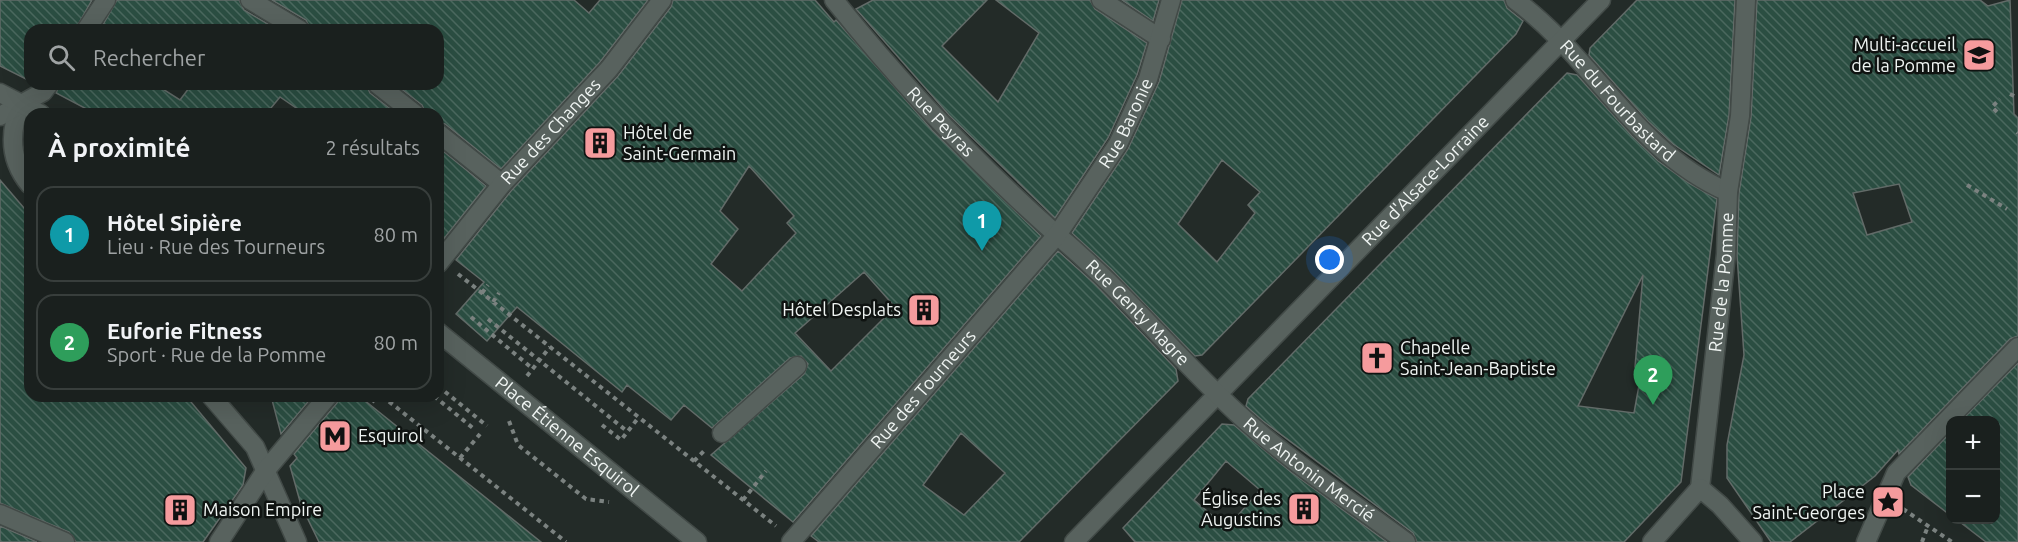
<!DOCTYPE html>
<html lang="fr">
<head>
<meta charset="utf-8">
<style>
	:root { --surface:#1a201e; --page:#232827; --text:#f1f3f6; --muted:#9fa3a4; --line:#383e3c; --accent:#db2777 }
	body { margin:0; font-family:Ubuntu,sans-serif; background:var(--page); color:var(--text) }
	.controls { position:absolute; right:18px; bottom:18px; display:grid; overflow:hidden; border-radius:12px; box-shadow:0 6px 24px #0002 }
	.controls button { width:54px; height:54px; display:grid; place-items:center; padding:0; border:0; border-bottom:2px solid var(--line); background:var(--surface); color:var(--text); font:30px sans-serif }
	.you { position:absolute; left:1330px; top:260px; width:21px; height:21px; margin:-15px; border:4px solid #fff; border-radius:50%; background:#1a73e8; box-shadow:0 0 0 9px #1a73e833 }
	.badge { display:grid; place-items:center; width:39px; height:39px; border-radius:50%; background:var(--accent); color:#fff; font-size:20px; font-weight:700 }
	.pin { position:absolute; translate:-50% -50px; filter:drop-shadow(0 2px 3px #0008) }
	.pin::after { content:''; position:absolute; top:32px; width:21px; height:18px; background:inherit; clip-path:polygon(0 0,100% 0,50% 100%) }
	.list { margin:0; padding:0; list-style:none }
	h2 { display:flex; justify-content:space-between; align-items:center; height:78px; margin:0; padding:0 24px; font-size:26px }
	h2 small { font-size:20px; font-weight:400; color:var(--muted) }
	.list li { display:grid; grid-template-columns:39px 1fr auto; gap:18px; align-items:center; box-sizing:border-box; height:96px; margin:0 12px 12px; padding:0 12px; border:2px solid var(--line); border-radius:18px }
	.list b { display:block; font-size:22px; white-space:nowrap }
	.list p { margin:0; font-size:20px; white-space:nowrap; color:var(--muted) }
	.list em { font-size:20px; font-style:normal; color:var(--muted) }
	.icon { flex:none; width:33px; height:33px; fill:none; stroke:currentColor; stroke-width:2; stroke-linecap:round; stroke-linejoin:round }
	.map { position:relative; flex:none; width:2018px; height:542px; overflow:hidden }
	.search { position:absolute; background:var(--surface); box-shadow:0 6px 24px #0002; left:24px; top:24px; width:420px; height:66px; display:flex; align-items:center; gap:15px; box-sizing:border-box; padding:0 21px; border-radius:18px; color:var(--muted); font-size:22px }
	.panel { position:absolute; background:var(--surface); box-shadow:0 6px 24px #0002; left:24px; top:108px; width:420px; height:294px; border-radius:18px }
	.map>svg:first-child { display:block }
</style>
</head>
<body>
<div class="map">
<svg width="2018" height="542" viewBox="0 0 2018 542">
	<defs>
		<pattern id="building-back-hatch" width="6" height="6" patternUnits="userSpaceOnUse" patternTransform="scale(1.5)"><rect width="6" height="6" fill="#2b4e42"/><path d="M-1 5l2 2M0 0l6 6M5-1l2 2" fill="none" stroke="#4a685e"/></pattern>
	</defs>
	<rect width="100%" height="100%" fill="#232b28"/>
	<path fill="url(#building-back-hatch)" stroke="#626b68" stroke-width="1.5" fill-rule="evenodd" d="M 0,0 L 92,0 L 75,30 L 30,30 L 30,81 L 0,66 Z
		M 117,0 L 239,0 L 244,10 L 278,30 L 100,30 Z
		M 272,0 L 574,0 L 589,13 L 600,0 L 648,0 L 600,62 L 501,169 L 445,124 L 438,122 L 438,114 L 426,114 L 422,105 L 395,84 L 438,84 L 438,30 L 311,30 L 306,20 Z
		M 673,0 L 815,0 L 834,22 L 836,20 L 932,130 L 1041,236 L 793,522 L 711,455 L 804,374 L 808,364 L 801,356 L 790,358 L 712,428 L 684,405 L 671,420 L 627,385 L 622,392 L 517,307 L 487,341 L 456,314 L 484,282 L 456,260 L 511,191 L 618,76 L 671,7 ZM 749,166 L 794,216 L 787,223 L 796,233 L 742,291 L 711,264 L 738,229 L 720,211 ZM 864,272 L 895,307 L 831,371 L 795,333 Z
		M 873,0 L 987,0 L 942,46 L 998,102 L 1039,33 L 996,0 L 1090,0 L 1095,9 L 1147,43 L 1137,75 L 1108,138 L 1055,218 L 949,115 L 856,9 Z
		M 1122,0 L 1159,0 L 1153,21 Z
		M 1182,0 L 1504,0 L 1507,8 L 1523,21 L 1516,34 L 1257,299 L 1202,355 L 1195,356 L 1111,269 L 1072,233 L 1128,149 L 1159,82 ZM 1222,160 L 1260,192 L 1248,205 L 1255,213 L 1217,262 L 1178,224 Z
		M 1637,0 L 1735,0 L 1729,115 L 1719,175 L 1673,144 L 1648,121 L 1589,55 L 1590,48 Z
		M 1757,0 L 1980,0 L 1988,6 L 2010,0 L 2014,114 L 2018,118 L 2018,336 L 2010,339 L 1899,454 L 1898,450 L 1875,476 L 1790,542 L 1771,542 L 1727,478 L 1727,445 L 1744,355 L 1737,255 L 1739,193 L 1751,117 ZM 1899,184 L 1912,222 L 1867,235 L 1853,193 Z
		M 1567,73 L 1577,75 L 1632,136 L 1658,161 L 1689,183 L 1717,199 L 1681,482 L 1624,542 L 1417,542 L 1413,533 L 1263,421 L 1246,406 L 1248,399 ZM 1643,275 L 1635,367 L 1642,369 L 1634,413 L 1578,406 Z
		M 60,84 L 155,84 L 180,100 L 192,84 L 366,84 L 370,93 L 397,114 L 305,114 L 280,97 L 266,114 L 96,114 L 56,93 Z
		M 438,147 L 486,186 L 438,246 Z
		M 0,180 L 30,215 L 30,396 L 186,396 L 246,468 L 243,485 L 203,542 L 76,542 L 69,532 L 0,503 Z
		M 1058,251 L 1096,285 L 1176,369 L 1178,381 L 1019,542 L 819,542 L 811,536 ZM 961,433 L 1005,473 L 964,515 L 923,485 Z
		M 2018,363 L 2018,542 L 1986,542 L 1956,519 L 1995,519 L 1995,420 L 1962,420 Z
		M 271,396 L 313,396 L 281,434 Z
		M 339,396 L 359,396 L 541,542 L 319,542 L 301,505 L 290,466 L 297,458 L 294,454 L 337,403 Z
		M 1222,424 L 1234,425 L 1291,472 L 1387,542 L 1135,542 L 1123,528 ZM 1226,461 L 1260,490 L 1227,528 L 1194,500 Z
		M 1950,433 L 1950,515 L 1911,485 L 1908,477 Z
		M 0,526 L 37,542 L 0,542 Z"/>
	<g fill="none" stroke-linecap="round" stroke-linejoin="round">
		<g stroke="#424a47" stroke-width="21">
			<g id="pedestrian">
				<path id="s1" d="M 834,0 C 901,84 977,164 1057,235"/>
				<path d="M 1101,0 L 1161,39"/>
				<path id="s2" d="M 1515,0 C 1594,58 1634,151 1728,192"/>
				<path d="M 21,103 C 9,132 9,160 30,185"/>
				<path d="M 438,133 L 502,184"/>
				<path id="s3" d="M 438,264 L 502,184 L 609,69 L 662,0"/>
				<path d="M 211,396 L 255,447 L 297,542"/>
				<path d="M 722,433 L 797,366"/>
				<path id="s4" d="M 1700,488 L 1726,254 L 1728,192 L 1740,116 L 1746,0"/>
				<path d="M 1700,488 L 1720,505 L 1753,542"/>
				<path d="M 0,514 L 65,542"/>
				<path d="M 219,542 L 266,470 L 328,396"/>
				<path id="s5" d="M 1074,542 L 1601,0"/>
				<path d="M 1652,542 L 1700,488"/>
			</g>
		</g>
		<g stroke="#424a47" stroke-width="21">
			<g id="minor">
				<path d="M 250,0 L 300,30"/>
				<path d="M 86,30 L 106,0"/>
				<path d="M 377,84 L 415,114"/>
				<path d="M 0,116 L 43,92 L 49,84"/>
				<path id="s6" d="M 1057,235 C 1122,289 1174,355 1236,412 C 1288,460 1349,500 1406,542"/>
				<path id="s7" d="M 791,542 L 1057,235 L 1118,144 L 1148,79 L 1171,0"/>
				<path d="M 1866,542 L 1896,473 L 2018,347"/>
			</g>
		</g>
		<g stroke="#424a47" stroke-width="21">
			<g id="tertiary">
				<path d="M 0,93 L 41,114"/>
				<path id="s8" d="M 438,332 L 697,542"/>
			</g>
		</g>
		<path stroke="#7b8280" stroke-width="4" stroke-dasharray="4.5 4.5" stroke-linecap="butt" d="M 2010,94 L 2018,98
			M 1997,112 L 1992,107 L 2000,99
			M 2017,132 L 2018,133
			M 1967,185 L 2007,209
			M 458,274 L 776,526
			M 482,293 L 488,285
			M 493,302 L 499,293
			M 471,317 L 533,369
			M 488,319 L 628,432
			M 527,376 L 550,347
			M 438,386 L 487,426
			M 382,396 L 566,542
			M 434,396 L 474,429
			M 364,400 L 368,396
			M 372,402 L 378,396
			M 509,421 L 518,445 L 586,499 L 609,502
			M 602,425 L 621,440 L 639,417
			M 460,458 L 480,434
			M 694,461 L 706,449
			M 743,500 L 766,471
			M 1903,509 L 1952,542
			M 1922,542 L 1928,526"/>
		<use href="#pedestrian" stroke="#58625e" stroke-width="18"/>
		<use href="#minor" stroke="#58625e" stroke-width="18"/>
		<use href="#tertiary" stroke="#58625e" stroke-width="18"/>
	</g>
	<defs>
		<g id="school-square" transform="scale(1.725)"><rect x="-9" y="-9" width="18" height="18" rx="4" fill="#f59b9d" stroke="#0f1311"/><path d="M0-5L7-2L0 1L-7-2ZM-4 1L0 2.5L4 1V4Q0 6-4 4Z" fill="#111"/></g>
		<g id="building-square" transform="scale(1.725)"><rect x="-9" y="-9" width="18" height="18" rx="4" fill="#f59b9d" stroke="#0f1311"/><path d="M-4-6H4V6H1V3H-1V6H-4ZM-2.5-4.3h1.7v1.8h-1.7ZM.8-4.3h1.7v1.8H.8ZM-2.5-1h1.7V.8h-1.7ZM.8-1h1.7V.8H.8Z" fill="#111"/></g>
		<g id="church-square" transform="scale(1.725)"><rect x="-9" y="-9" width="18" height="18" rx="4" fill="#f59b9d" stroke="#0f1311"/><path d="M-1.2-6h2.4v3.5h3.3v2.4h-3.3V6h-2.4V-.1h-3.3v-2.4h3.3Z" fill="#111"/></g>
		<g id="metro-square" transform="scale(1.725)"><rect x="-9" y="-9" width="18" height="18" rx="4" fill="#f59b9d" stroke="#0f1311"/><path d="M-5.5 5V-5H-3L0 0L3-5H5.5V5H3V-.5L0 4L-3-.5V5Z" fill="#111"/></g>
		<g id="sight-square" transform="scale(1.725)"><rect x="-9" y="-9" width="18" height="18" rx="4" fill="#f59b9d" stroke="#0f1311"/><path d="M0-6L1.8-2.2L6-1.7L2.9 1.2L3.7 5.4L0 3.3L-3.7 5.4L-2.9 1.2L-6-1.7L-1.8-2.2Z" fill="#111"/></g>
	</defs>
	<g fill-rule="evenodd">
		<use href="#school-square" x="1979" y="55"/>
		<use href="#building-square" x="600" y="143"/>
		<use href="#building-square" x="924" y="310"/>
		<use href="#church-square" x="1377" y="358"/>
		<use href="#metro-square" x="335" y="436"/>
		<use href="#sight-square" x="1888" y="502"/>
		<use href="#building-square" x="1304" y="509"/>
		<use href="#building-square" x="180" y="510"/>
	</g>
	<g text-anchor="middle" stroke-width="5" stroke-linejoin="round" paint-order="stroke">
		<g font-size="18" fill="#eff4f2" stroke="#0f1311" text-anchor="end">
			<text x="1956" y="51">Multi-accueil<tspan x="1956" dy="21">de la Pomme</tspan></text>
			<text x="623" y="139" text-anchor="start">Hôtel de<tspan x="623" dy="21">Saint-Germain</tspan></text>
			<text x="901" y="316">Hôtel Desplats</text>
			<text x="1400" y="354" text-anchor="start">Chapelle<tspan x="1400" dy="21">Saint-Jean-Baptiste</tspan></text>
			<text x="358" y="442" text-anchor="start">Esquirol</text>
			<text x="1865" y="498">Place<tspan x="1865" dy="21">Saint-Georges</tspan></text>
			<text x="1281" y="505">Église des<tspan x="1281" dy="21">Augustins</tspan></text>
			<text x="203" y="516" text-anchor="start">Maison Empire</text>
		</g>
		<g font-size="18" fill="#eff4f2" stroke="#0f1311">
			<text dy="6" stroke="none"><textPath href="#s2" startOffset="144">Rue du Fourbastard</textPath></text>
			<text dy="6" stroke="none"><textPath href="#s1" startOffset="162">Rue Peyras</textPath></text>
			<text dy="6" stroke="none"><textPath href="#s7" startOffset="538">Rue Baronie</textPath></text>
			<text dy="6" stroke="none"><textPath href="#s3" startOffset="174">Rue des Changes</textPath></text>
			<text dy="6" stroke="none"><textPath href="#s5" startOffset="504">Rue d'Alsace-Lorraine</textPath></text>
			<text dy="6" stroke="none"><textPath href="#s4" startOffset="207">Rue de la Pomme</textPath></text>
			<text dy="6" stroke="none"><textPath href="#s6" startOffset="112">Rue Genty Magre</textPath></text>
			<text dy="6" stroke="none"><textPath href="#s7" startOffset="202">Rue des Tourneurs</textPath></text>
			<text dy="6" stroke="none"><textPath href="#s8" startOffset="166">Place Étienne Esquirol</textPath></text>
			<text dy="6" stroke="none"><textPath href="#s6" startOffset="345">Rue Antonin Mercié</textPath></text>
		</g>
	</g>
</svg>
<div class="controls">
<button>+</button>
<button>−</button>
</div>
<div class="you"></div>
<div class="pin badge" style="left:982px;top:251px;background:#0f9aa8">1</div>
<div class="pin badge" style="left:1653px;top:405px;background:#2e9e5b">2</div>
<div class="search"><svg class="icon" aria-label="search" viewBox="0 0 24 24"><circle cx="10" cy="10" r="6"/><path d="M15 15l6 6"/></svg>Rechercher</div>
<section class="panel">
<h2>À proximité<small>2 résultats</small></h2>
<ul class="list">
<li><span class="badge" style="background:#0f9aa8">1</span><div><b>Hôtel Sipière</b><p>Lieu · Rue des Tourneurs</p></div><em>80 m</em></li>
<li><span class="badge" style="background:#2e9e5b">2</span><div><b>Euforie Fitness</b><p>Sport · Rue de la Pomme</p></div><em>80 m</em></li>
</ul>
</section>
</div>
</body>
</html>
